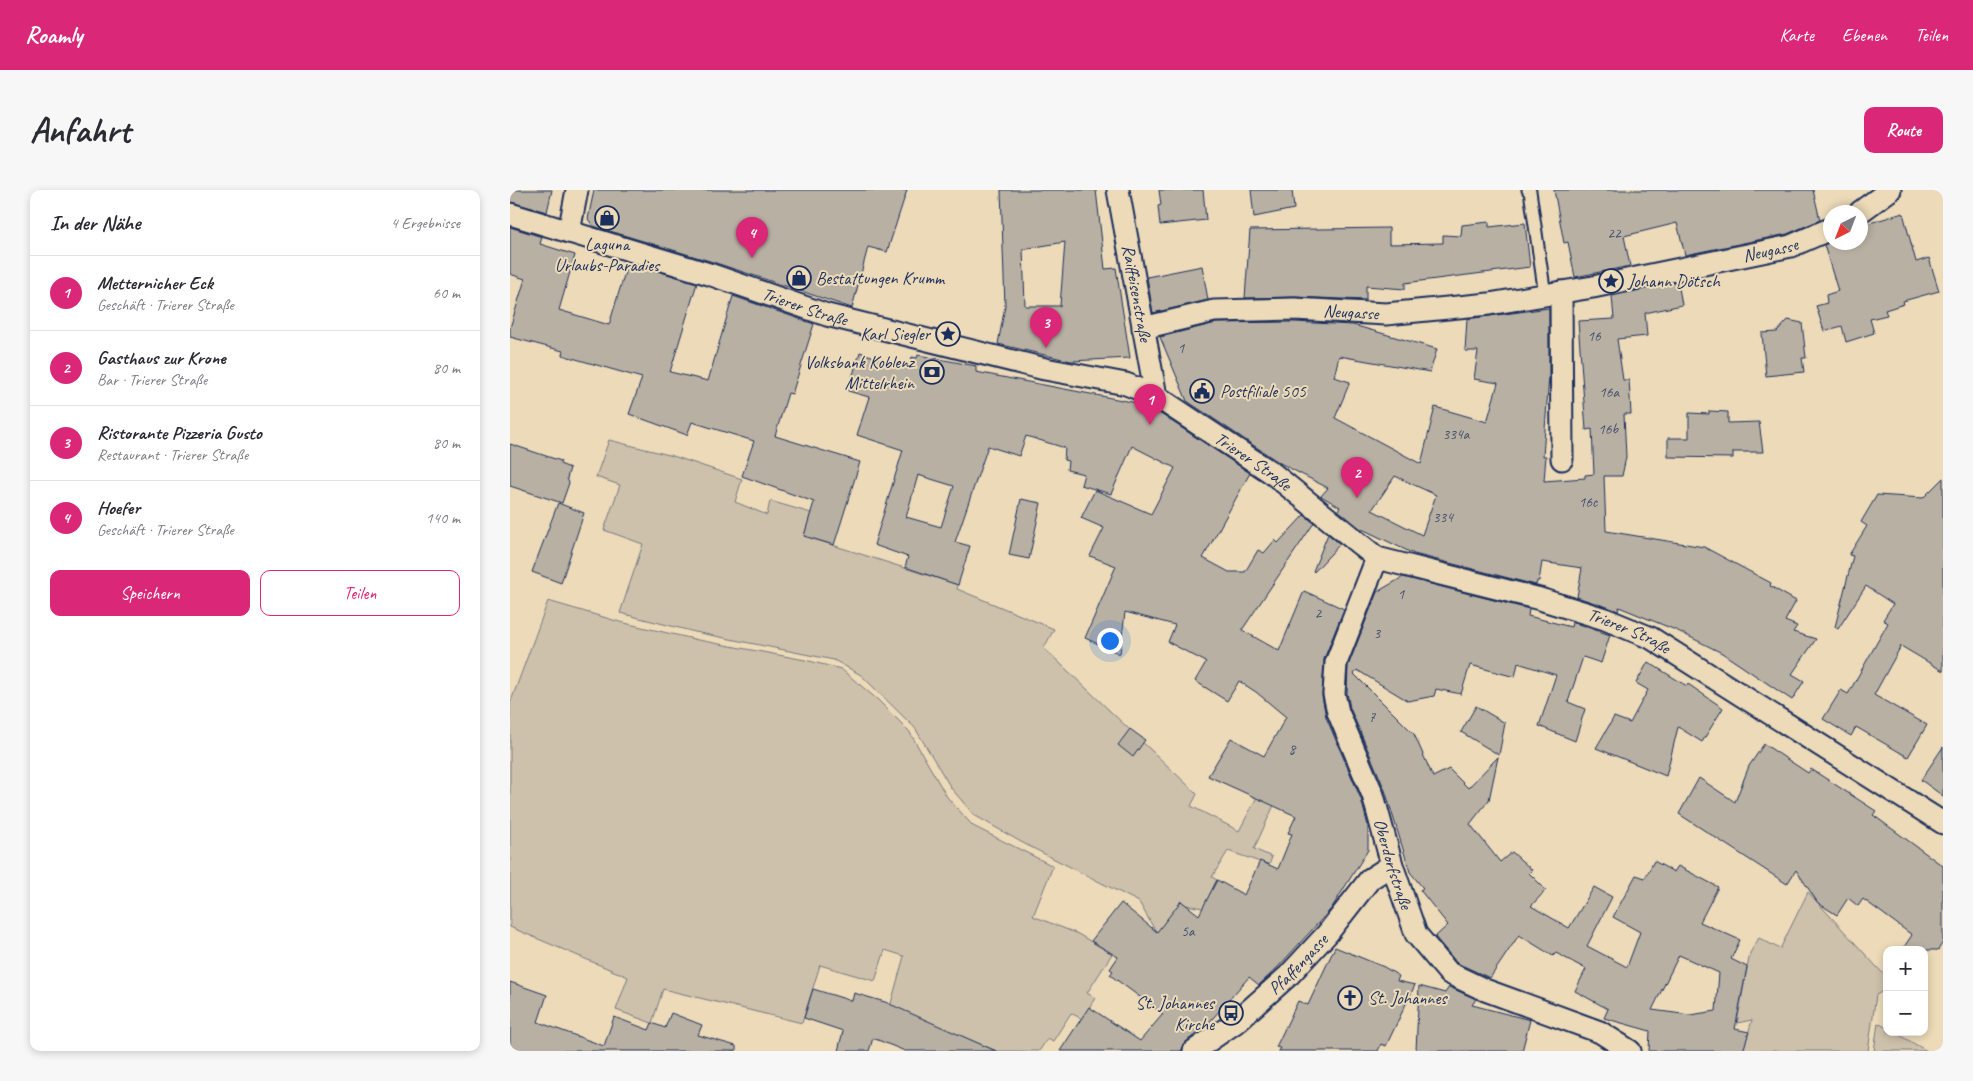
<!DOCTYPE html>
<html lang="de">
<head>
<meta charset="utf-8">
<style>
	:root { --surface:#fff; --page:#f7f7f7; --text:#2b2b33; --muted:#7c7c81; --line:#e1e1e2; --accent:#db2777 }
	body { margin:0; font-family:Caveat,sans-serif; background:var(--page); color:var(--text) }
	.controls { position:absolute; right:15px; bottom:15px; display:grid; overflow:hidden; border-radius:10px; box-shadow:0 2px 8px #0003 }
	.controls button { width:45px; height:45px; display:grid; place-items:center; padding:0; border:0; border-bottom:1px solid var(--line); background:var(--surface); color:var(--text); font:25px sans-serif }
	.compass { position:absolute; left:1313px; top:15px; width:45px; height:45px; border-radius:50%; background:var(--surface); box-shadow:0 2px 8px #0003; rotate:222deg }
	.you { position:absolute; left:599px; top:450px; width:18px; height:18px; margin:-12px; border:4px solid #fff; border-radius:50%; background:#1a73e8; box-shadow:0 0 0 8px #1a73e833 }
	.badge { display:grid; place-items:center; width:32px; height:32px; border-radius:50%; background:var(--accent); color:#fff; font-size:16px; font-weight:700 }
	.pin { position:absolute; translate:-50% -41px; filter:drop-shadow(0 1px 2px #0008) }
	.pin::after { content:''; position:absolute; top:26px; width:18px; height:15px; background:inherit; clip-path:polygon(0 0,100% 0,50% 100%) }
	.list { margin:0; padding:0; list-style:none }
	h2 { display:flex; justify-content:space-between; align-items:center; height:65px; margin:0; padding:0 20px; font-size:21px }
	h2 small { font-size:16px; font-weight:400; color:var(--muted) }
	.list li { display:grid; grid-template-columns:32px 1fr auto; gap:15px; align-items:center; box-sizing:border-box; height:75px; padding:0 20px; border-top:1px solid var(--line) }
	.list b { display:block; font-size:19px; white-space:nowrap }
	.list p { margin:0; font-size:16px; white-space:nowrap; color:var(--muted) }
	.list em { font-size:16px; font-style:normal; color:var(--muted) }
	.actions { display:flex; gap:10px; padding:15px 20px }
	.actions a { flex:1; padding:11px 0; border:1px solid var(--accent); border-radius:10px; text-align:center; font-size:18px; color:var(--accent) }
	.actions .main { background:var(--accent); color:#fff }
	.map { position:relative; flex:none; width:1433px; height:861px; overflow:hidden; border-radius:10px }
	header { display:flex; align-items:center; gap:30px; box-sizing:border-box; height:70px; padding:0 25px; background:var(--accent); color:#fff }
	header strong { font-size:24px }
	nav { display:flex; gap:28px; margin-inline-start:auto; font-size:18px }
	.intro { display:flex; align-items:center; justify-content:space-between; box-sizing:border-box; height:120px; padding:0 30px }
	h1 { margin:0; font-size:35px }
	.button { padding:12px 22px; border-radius:10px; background:var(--accent); color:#fff; font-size:18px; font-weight:700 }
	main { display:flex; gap:30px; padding:0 30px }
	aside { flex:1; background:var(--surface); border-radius:10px; box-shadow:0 2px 8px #0003 }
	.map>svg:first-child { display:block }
</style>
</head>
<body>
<header>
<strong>Roamly</strong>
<nav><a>Karte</a><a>Ebenen</a><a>Teilen</a></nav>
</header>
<div class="intro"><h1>Anfahrt</h1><a class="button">Route</a></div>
<main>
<aside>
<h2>In der Nähe<small>4 Ergebnisse</small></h2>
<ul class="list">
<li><span class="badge">1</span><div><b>Metternicher Eck</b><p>Geschäft · Trierer Straße</p></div><em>60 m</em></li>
<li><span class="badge">2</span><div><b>Gasthaus zur Krone</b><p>Bar · Trierer Straße</p></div><em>80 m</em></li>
<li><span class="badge">3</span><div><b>Ristorante Pizzeria Gusto</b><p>Restaurant · Trierer Straße</p></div><em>80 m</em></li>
<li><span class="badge">4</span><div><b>Hoefer</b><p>Geschäft · Trierer Straße</p></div><em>140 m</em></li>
</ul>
<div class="actions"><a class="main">Speichern</a><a>Teilen</a></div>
</aside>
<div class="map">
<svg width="1433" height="861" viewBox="0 0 1433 861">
	<rect width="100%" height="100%" fill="#ecdab8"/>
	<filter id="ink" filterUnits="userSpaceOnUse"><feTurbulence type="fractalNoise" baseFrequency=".02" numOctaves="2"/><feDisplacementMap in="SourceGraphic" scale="10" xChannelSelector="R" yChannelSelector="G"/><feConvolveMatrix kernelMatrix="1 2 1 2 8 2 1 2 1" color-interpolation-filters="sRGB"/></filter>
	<g filter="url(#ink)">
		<path fill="#cec1ab" stroke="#747884" d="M 99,250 L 163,266 L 232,289 L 225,312 L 257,325 L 260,311 L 301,323 L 294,346 L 448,395 L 447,399 L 544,439 L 534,458 L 687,604 L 681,616 L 729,641 L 747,607 L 764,615 L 744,659 L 762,667 L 759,675 L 718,661 L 702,687 L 707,690 L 693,718 L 676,715 L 671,711 L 660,726 L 650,749 L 629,712 L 511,652 L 464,625 L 441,598 L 405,538 L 351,485 L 324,470 L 185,442 L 110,423 L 133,354 L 94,340 L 110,295 L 86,287 Z
			M 38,411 L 110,432 L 188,450 L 295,470 L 331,479 L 368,510 L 399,541 L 437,607 L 463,636 L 543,676 L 523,726 L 568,744 L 602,764 L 577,803 L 585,808 L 572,829 L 561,823 L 543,851 L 538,848 L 529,861 L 487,861 L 380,817 L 394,766 L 375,760 L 365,791 L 310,775 L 292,833 L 153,799 L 142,833 L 106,820 L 118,787 L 0,737 L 0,514 Z
			M 1298,702 L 1377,788 L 1377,799 L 1366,805 L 1358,861 L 1233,861 L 1242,830 L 1227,833 L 1240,763 L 1249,748 L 1270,759 Z
			M 1368,833 L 1377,838 L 1377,842 L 1384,842 L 1417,861 L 1364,861 Z"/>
		<path fill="#b8b0a2" stroke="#1b2f5e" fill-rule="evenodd" d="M 0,0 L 42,0 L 37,22 L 0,12 Z
			M 84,0 L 397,0 L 377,62 L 358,57 L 342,118 L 203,72 L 83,36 L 78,29 Z
			M 491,0 L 586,0 L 595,79 L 606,78 L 620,168 L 561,171 L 488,154 L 495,116 ZM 555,52 L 550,116 L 515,116 L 513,59 Z
			M 649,0 L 693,0 L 696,30 L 650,35 L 648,16 L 651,15 Z
			M 741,0 L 782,0 L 784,19 L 744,27 Z
			M 1044,0 L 1303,0 L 1310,30 L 1277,44 L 1175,65 L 1167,33 L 1114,46 L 1120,76 L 1065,87 L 1058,52 L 1054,53 Z
			M 1393,23 L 1406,72 L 1419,68 L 1429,101 L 1393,111 L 1394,114 L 1375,120 L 1377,125 L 1360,129 L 1364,143 L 1336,152 L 1332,136 L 1314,141 L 1306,116 L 1317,113 L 1316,105 L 1328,101 L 1314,55 L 1320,52 L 1350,52 L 1350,36 Z
			M 979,32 L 979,37 L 1015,33 L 1020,77 L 895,93 L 895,99 L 856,96 L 856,110 L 785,107 L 735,108 L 740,40 L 879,38 L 879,54 L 933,53 L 933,45 L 951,46 L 952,35 Z
			M 0,37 L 32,47 L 30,54 L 65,65 L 49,120 L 99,135 L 118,72 L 187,93 L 160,182 L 198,191 L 223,106 L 304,134 L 282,204 L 278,203 L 265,246 L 350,272 L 324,355 L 294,346 L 304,312 L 232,286 L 244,251 L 182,232 L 177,245 L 119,224 L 132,188 L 52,165 L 53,161 L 0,147 L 0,138 L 15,89 L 0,84 Z
			M 692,76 L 698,110 L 643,123 L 637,87 Z
			M 1168,92 L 1172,115 L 1135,123 L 1137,146 L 1107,149 L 1113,190 L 1119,190 L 1121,224 L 1114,224 L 1116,267 L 1112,286 L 1094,286 L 1096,341 L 1194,357 L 1261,393 L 1260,396 L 1286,411 L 1275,431 L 1287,436 L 1283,442 L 1306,449 L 1282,484 L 1294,491 L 1282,510 L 1212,463 L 1168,441 L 1109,417 L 1108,421 L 1067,407 L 1072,378 L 1032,372 L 1029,391 L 1027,391 L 1026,395 L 904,364 L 850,338 L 828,320 L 830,317 L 811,306 L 818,298 L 770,273 L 677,211 L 650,147 L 706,133 L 784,132 L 843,135 L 927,159 L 920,182 L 829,166 L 824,187 L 840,192 L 825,228 L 911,274 L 925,217 L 977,232 L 988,193 L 964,189 L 968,161 L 955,161 L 957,129 L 1039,118 L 1039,186 L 1033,266 L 1036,266 L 1034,291 L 1075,288 L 1075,285 L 1084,284 L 1082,239 L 1076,240 L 1068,131 L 1104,129 L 1102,106 ZM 885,286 L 926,305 L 912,345 L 862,320 Z
			M 1278,130 L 1292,133 L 1296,168 L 1292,168 L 1294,182 L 1256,186 L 1252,143 L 1267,142 Z
			M 350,162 L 398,179 L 402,167 L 407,168 L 408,165 L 466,176 L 466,182 L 622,212 L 640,217 L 740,283 L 693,368 L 719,382 L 735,382 L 748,360 L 754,363 L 765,350 L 768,353 L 794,325 L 804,333 L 732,440 L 769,461 L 794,401 L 834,419 L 814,469 L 812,506 L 816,527 L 851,609 L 858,636 L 858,660 L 821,719 L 768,777 L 749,795 L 739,787 L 696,836 L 677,851 L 671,861 L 550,861 L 579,817 L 630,851 L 653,824 L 600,785 L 603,781 L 600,779 L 608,767 L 581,751 L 611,713 L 647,742 L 671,711 L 689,725 L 707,690 L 734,705 L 750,671 L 768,679 L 782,644 L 778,643 L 786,626 L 698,586 L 721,548 L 754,566 L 776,527 L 746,502 L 729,491 L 717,511 L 685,491 L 696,472 L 658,452 L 665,435 L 615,422 L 610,464 L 575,448 L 606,376 L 580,366 L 594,338 L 571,328 L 585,300 L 641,324 L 665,278 L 622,256 L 601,304 L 571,295 L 574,284 L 557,280 L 558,271 L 554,270 L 555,258 L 516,246 L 509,266 L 478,256 L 445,352 L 460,356 L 448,395 L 395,377 L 398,367 L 364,355 L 393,260 L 347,245 L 359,207 L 338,201 ZM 408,285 L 444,296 L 431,337 L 396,327 Z
			M 1199,221 L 1218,222 L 1218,233 L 1249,232 L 1253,262 L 1223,262 L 1223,268 L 1158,267 L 1158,248 L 1179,248 L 1179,223 L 1199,224 Z
			M 0,254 L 51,271 L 50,274 L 60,278 L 57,288 L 59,293 L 52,313 L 0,296 Z
			M 1433,288 L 1433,481 L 1391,456 L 1364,505 L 1417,535 L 1398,567 L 1346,537 L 1341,546 L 1313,529 L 1331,500 L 1338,504 L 1378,433 L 1373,430 L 1383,414 L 1356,396 L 1328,439 L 1325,437 L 1343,366 L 1339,365 L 1357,336 L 1351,332 L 1367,305 L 1413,308 Z
			M 511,309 L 531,313 L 519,369 L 499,365 Z
			M 48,313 L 74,323 L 51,393 L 22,382 Z
			M 818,344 L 830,354 L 804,382 L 803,381 Z
			M 893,387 L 1019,419 L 1018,426 L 1061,437 L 1062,432 L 1100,445 L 1091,473 L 1073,467 L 1058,512 L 1075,519 L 1065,551 L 1029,536 L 1046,485 L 1008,473 L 1005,487 L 960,475 L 951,504 L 926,499 L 924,506 L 898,511 L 847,480 L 844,484 L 904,544 L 923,587 L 939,579 L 958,598 L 988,567 L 979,610 L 960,634 L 990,672 L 1002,662 L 1022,680 L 1019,683 L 1036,700 L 1021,716 L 1059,738 L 1084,697 L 1102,707 L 1077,756 L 1117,777 L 1130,742 L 1103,727 L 1126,685 L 1135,688 L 1144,671 L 1164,682 L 1168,676 L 1208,697 L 1190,732 L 1230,750 L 1221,769 L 1237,777 L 1225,839 L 1239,842 L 1233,861 L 1139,861 L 1140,841 L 1094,828 L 1098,819 L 1065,801 L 1076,779 L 1046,763 L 1043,766 L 1009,745 L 980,788 L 947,773 L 925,747 L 938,735 L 910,700 L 913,698 L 900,682 L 875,600 L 840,518 L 837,503 L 838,476 L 867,402 ZM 1169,765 L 1209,783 L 1206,821 L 1180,825 L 1142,820 Z
			M 1138,472 L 1177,496 L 1178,494 L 1213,518 L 1192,552 L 1168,537 L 1156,586 L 1086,558 L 1104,527 L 1120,533 L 1138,500 L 1126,493 Z
			M 966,516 L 995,533 L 989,565 L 951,542 Z
			M 620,539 L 635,550 L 623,567 L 608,555 Z
			M 1254,554 L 1298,583 L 1301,579 L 1366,621 L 1363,625 L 1433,676 L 1433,752 L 1428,760 L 1392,760 L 1402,745 L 1353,709 L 1348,716 L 1338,708 L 1327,725 L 1308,713 L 1286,680 L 1277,694 L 1169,624 L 1189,588 L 1225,612 L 1239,576 Z
			M 1433,557 L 1433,606 L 1411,590 Z
			M 825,757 L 874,777 L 889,786 L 887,791 L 905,795 L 876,856 L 871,854 L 868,861 L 768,861 L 770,858 L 766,857 L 788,811 L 798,815 Z
			M 0,792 L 37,805 L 28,832 L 94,856 L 104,827 L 139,840 L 142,833 L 155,838 L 161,823 L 192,835 L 188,845 L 226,856 L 226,861 L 0,861 Z
			M 909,796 L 935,803 L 939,797 L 966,809 L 962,815 L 1020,830 L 1012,861 L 906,861 Z
			M 303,799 L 342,811 L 344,803 L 375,812 L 486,861 L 395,861 L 363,848 L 359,861 L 328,861 L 333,841 L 294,828 Z"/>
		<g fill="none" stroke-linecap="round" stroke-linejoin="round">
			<g stroke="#1b2f5e" stroke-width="15">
				<path id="lane" d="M 1018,0 L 1020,1 L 1035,105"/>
			</g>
			<g stroke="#1b2f5e" stroke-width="25">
				<g id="street">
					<path id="s1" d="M 608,0 L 646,206"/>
					<path d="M 1350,22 L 1380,0"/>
					<path id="s2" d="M 0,24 L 199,84 L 317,125 L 535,179 L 616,194 L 646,206 L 762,283 L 867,368 L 1030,409 L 1095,429 L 1141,448 L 1433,633"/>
					<path d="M 59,42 L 67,0"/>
					<path d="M 1051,102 L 1052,269"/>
					<path id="s3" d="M 633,138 L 704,121 L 784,119 L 876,124 L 979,114 L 1083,97 L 1281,56 L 1320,39"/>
					<path id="s4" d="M 867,368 L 826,473 L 824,504 L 828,522 L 863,605 L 882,675 L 906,744 L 939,783 L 975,800 L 1090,842 L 1120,861"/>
					<path id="s5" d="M 684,861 L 726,832 L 779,785 L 817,744 L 860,689 L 882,675"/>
				</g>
			</g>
			<use href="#lane" stroke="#ecdab8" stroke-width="11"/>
			<use href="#street" stroke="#ecdab8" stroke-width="21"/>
		</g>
	</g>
	<defs>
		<g id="shop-ring" transform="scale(1.25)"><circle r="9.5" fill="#ecdab8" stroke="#1b2f5e" stroke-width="1.5"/><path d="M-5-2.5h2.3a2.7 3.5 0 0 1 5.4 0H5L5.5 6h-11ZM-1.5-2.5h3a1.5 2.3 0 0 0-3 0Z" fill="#1b2f5e"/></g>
		<g id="sight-ring" transform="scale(1.25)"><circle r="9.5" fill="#ecdab8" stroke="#1b2f5e" stroke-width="1.5"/><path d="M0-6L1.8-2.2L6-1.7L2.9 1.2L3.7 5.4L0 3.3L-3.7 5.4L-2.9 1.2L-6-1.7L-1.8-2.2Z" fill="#1b2f5e"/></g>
		<g id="bank-ring" transform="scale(1.25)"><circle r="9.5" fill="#ecdab8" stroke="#1b2f5e" stroke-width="1.5"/><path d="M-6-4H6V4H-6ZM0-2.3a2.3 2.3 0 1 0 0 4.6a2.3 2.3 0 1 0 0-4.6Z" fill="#1b2f5e"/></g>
		<g id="civic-ring" transform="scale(1.25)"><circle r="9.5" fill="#ecdab8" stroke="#1b2f5e" stroke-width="1.5"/><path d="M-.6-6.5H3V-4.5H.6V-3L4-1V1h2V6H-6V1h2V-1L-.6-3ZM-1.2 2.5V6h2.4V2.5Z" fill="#1b2f5e"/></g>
		<g id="church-ring" transform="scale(1.25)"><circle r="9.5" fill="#ecdab8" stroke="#1b2f5e" stroke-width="1.5"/><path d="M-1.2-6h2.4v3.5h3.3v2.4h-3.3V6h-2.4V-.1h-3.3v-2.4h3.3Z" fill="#1b2f5e"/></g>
		<g id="bus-ring" transform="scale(1.25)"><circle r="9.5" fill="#ecdab8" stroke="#1b2f5e" stroke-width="1.5"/><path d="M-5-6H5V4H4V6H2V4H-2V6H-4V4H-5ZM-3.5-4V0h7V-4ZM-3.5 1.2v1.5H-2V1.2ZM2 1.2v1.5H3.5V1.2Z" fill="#1b2f5e"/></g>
	</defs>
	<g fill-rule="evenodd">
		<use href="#shop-ring" x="97" y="28"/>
		<use href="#shop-ring" x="289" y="88"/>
		<use href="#sight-ring" x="1101" y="91"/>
		<use href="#sight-ring" x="438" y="144"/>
		<use href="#bank-ring" x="422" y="182"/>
		<use href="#civic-ring" x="692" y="201"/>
		<use href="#church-ring" x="840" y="808"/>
		<use href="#bus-ring" x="721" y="823"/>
	</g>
	<g text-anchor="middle" stroke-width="4" stroke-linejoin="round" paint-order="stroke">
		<g font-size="15" fill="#424f6f">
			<text x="1104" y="48">22</text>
			<text x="1084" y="151">16</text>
			<text x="671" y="163">1</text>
			<text x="1099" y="207">16a</text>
			<text x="1098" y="244">16b</text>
			<text x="946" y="249">334a</text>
			<text x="1078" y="317">16c</text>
			<text x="933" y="332">334</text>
			<text x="891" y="409">1</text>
			<text x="808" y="428">2</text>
			<text x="867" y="448">3</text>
			<text x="862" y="532">7</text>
			<text x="782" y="564">8</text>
			<text x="678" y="746">5a</text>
		</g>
		<g font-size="18" fill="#1b2f5e" stroke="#ecdab8" text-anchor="start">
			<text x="97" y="60" text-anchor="middle">Laguna<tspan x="97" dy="21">Urlaubs-Paradies</tspan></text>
			<text x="306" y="94">Bestattungen Krumm</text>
			<text x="1118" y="97">Johann Dötsch</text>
			<text x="420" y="150" text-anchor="end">Karl Siegler</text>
			<text x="404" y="178" text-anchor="end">Volksbank Koblenz<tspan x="404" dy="21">Mittelrhein</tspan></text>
			<text x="710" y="207">Postfiliale 505</text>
			<text x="858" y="814">St. Johannes</text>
			<text x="704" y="819" text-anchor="end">St. Johannes<tspan x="704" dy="21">Kirche</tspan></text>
		</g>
		<g font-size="18" fill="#1b2f5e" stroke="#ecdab8">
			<text dy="6" stroke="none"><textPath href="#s3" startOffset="635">Neugasse</textPath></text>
			<text dy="6" stroke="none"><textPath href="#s1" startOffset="105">Raiffeisenstraße</textPath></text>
			<text dy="6" stroke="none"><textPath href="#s2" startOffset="309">Trierer Straße</textPath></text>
			<text dy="6" stroke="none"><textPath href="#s3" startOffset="210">Neugasse</textPath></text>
			<text dy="6" stroke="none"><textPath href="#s2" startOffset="789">Trierer Straße</textPath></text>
			<text dy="6" stroke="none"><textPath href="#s2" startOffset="1209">Trierer Straße</textPath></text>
			<text dy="6" stroke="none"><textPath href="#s4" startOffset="324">Oberdorfstraße</textPath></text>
			<text dy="6" stroke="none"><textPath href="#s5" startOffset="136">Pfaffengasse</textPath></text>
		</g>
	</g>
</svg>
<div class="controls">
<button>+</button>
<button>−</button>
</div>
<svg class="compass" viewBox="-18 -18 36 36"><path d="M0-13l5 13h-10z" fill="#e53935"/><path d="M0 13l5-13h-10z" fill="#7c7c81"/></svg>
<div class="you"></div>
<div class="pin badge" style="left:640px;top:235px">1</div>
<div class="pin badge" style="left:847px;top:308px">2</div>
<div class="pin badge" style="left:536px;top:158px">3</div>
<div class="pin badge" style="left:242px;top:68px">4</div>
</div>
</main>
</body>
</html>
